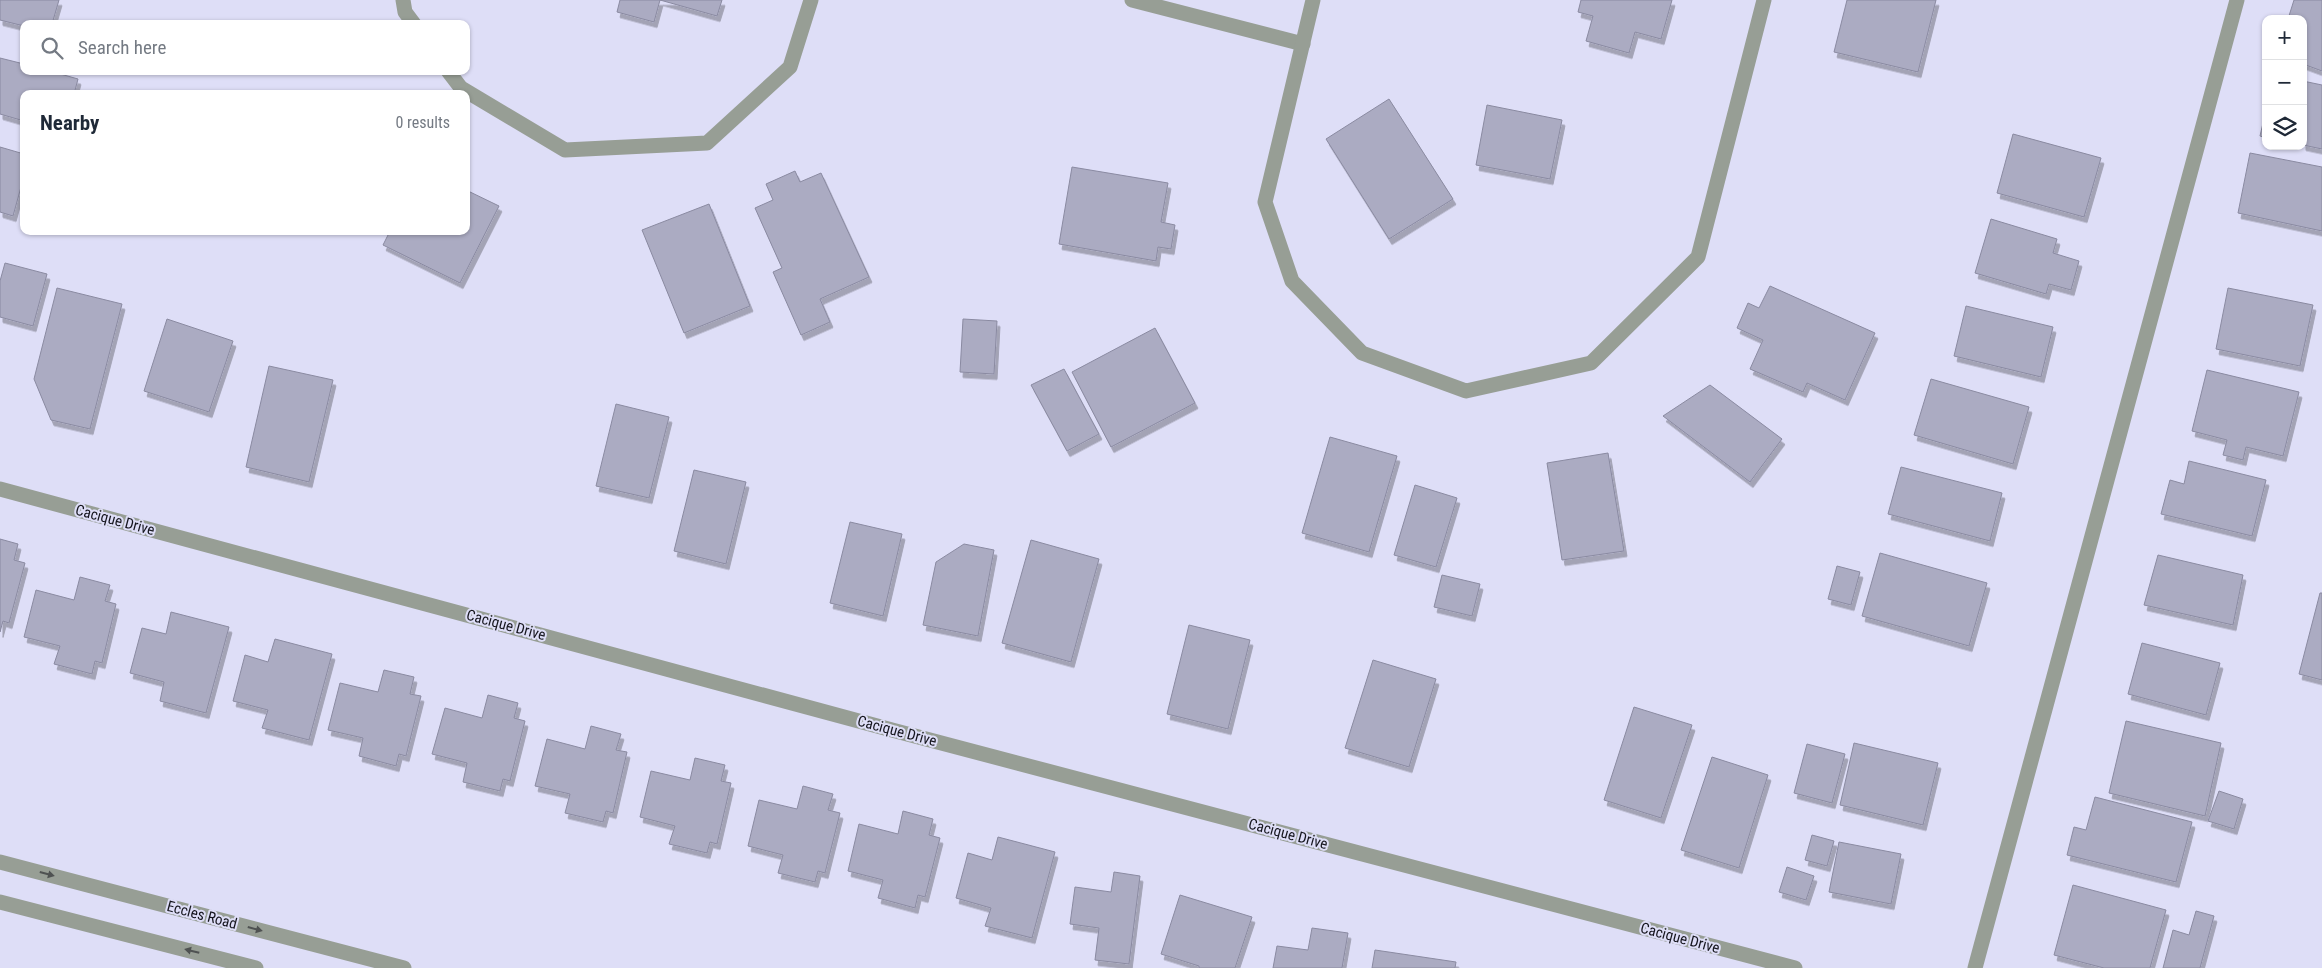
<!DOCTYPE html>
<html lang="en">
<head>
<meta charset="utf-8">
<style>
	:root { --surface:#fff; --page:#f2f2f3; --text:#1f2937; --muted:#747a83; --line:#e0e1e3 }
	body { margin:0; font-family:"Roboto Condensed",sans-serif; background:var(--page); color:var(--text) }
	.controls { position:absolute; right:15px; top:15px; display:grid; overflow:hidden; border-radius:10px; box-shadow:0 1px 4px #0004 }
	.controls button { width:45px; height:45px; display:grid; place-items:center; padding:0; border:0; border-bottom:1px solid var(--line); background:var(--surface); color:var(--text); font:25px sans-serif }
	.list { margin:0; padding:0; list-style:none }
	h2 { display:flex; justify-content:space-between; align-items:center; height:65px; margin:0; padding:0 20px; font-size:21px }
	h2 small { font-size:16px; font-weight:400; color:var(--muted) }
	.icon { flex:none; width:28px; height:28px; fill:none; stroke:currentColor; stroke-width:2; stroke-linecap:round; stroke-linejoin:round }
	.map { position:relative; flex:none; width:2322px; height:968px; overflow:hidden }
	.search { position:absolute; background:var(--surface); box-shadow:0 1px 4px #0004; left:20px; top:20px; width:450px; height:55px; display:flex; align-items:center; gap:12px; box-sizing:border-box; padding:0 18px; border-radius:10px; color:var(--muted); font-size:19px }
	.panel { position:absolute; background:var(--surface); box-shadow:0 1px 4px #0004; left:20px; top:90px; width:450px; height:145px; border-radius:10px }
	.map>svg:first-child { display:block }
</style>
</head>
<body>
<div class="map">
<svg width="2322" height="968" viewBox="0 0 2322 968">
	<defs>
		<filter id="shadow"><feDropShadow dx="3" dy="5.5" stdDeviation="0" flood-color="#0004"/></filter>
	</defs>
	<rect width="100%" height="100%" fill="#dedef7"/>
	<path fill="#ababc2" stroke="#8a8aa1" filter="url(#shadow)" d="M 0,0 L 59,0 L 52,24 L 24,24 L 24,26 L 0,20 Z
		M 620,0 L 722,0 L 717,16 L 660,0 L 654,22 L 617,12 Z
		M 1581,0 L 1672,0 L 1661,39 L 1635,32 L 1629,53 L 1586,41 L 1593,16 L 1578,12 Z
		M 1847,0 L 1936,0 L 1918,72 L 1834,52 Z
		M 2294,0 L 2322,0 L 2322,71 L 2303,64 L 2303,19 L 2288,19 Z
		M 0,58 L 24,64 L 24,71 L 50,71 L 78,79 L 74,94 L 24,94 L 24,121 L 0,114 Z
		M 2303,81 L 2322,85 L 2322,149 L 2303,145 Z
		M 1389,99 L 1453,199 L 1389,239 L 1326,139 Z
		M 1487,105 L 1562,120 L 1550,179 L 1476,165 Z
		M 2266,110 L 2266,138 L 2260,136 Z
		M 2013,134 L 2101,158 L 2084,217 L 1997,193 Z
		M 0,147 L 24,154 L 24,176 L 13,216 L 0,212 Z
		M 2250,153 L 2322,167 L 2322,231 L 2238,213 Z
		M 1072,167 L 1168,183 L 1161,222 L 1175,225 L 1171,249 L 1158,247 L 1156,261 L 1059,244 Z
		M 795,171 L 800,182 L 821,173 L 869,277 L 820,299 L 830,322 L 801,335 L 773,272 L 782,268 L 755,208 L 773,200 L 766,184 Z
		M 466,190 L 499,206 L 460,283 L 383,245 L 390,231 L 466,231 Z
		M 709,204 L 750,306 L 684,333 L 642,230 Z
		M 1991,219 L 2057,239 L 2053,253 L 2079,261 L 2071,290 L 2049,284 L 2046,294 L 1975,273 Z
		M 5,263 L 47,274 L 33,326 L 0,317 L 0,281 Z
		M 1770,286 L 1875,333 L 1845,400 L 1807,383 L 1803,392 L 1750,369 L 1763,340 L 1737,328 L 1748,303 L 1759,308 Z
		M 57,288 L 122,304 L 90,429 L 51,420 L 34,379 Z
		M 2228,288 L 2313,305 L 2300,366 L 2216,349 Z
		M 1966,306 L 2053,327 L 2041,377 L 1954,356 Z
		M 167,319 L 233,341 L 209,412 L 144,391 Z
		M 963,319 L 997,321 L 994,374 L 960,372 Z
		M 1155,328 L 1195,403 L 1111,447 L 1072,372 Z
		M 269,366 L 333,380 L 309,482 L 246,467 Z
		M 1064,369 L 1099,434 L 1067,451 L 1031,385 Z
		M 2207,370 L 2299,392 L 2283,456 L 2246,447 L 2243,460 L 2223,455 L 2227,440 L 2192,431 Z
		M 1931,379 L 2029,407 L 2013,464 L 1914,435 Z
		M 1710,385 L 1782,439 L 1750,482 L 1663,416 Z
		M 616,404 L 669,417 L 649,498 L 596,486 Z
		M 1330,437 L 1397,456 L 1369,552 L 1302,533 Z
		M 1608,453 L 1624,551 L 1562,560 L 1547,463 Z
		M 2189,461 L 2266,480 L 2252,536 L 2161,514 L 2170,480 L 2184,484 Z
		M 1901,467 L 2002,493 L 1990,541 L 1888,514 Z
		M 694,470 L 746,482 L 726,564 L 674,551 Z
		M 1415,485 L 1457,498 L 1436,567 L 1394,555 Z
		M 850,522 L 902,534 L 883,616 L 830,603 Z
		M 0,539 L 18,544 L 14,560 L 25,563 L 9,623 L 3,621 L 0,632 Z
		M 1031,540 L 1099,559 L 1071,662 L 1002,643 Z
		M 964,544 L 994,550 L 978,636 L 923,625 L 936,562 Z
		M 1880,553 L 1987,583 L 1969,646 L 1862,616 Z
		M 2158,555 L 2243,575 L 2233,625 L 2144,605 Z
		M 1837,566 L 1860,572 L 1851,605 L 1828,599 Z
		M 1442,575 L 1480,584 L 1472,616 L 1434,607 Z
		M 80,577 L 110,585 L 105,601 L 116,604 L 102,663 L 95,661 L 92,674 L 54,664 L 60,646 L 24,637 L 36,590 L 74,600 Z
		M 2320,593 L 2322,593 L 2322,680 L 2299,674 Z
		M 171,612 L 229,627 L 206,713 L 160,701 L 164,682 L 130,673 L 142,628 L 166,634 Z
		M 1189,625 L 1250,640 L 1228,729 L 1167,714 Z
		M 275,639 L 332,654 L 309,740 L 262,728 L 268,710 L 233,701 L 245,655 L 268,662 Z
		M 2142,643 L 2220,663 L 2206,715 L 2128,694 Z
		M 1373,660 L 1436,679 L 1409,767 L 1345,748 Z
		M 384,670 L 414,677 L 410,694 L 421,696 L 406,756 L 399,754 L 396,766 L 359,756 L 363,738 L 328,730 L 340,683 L 378,692 Z
		M 488,695 L 518,703 L 514,718 L 525,721 L 510,781 L 503,779 L 500,791 L 463,782 L 467,763 L 432,754 L 445,708 L 482,718 Z
		M 1634,707 L 1692,725 L 1661,818 L 1604,800 Z
		M 2126,721 L 2221,743 L 2205,816 L 2109,793 Z
		M 591,726 L 621,734 L 616,750 L 627,752 L 613,813 L 606,811 L 603,822 L 565,813 L 570,794 L 535,786 L 547,739 L 585,749 Z
		M 1854,743 L 1938,763 L 1923,825 L 1840,805 Z
		M 1807,744 L 1845,754 L 1832,803 L 1794,793 Z
		M 1712,757 L 1768,775 L 1739,868 L 1681,850 Z
		M 695,758 L 725,765 L 721,781 L 731,783 L 717,844 L 710,842 L 707,853 L 669,844 L 675,826 L 640,817 L 651,771 L 690,780 Z
		M 803,786 L 833,794 L 828,810 L 840,813 L 825,873 L 818,871 L 815,882 L 778,873 L 783,855 L 748,846 L 759,800 L 797,809 Z
		M 2219,791 L 2243,799 L 2234,829 L 2208,821 Z
		M 2095,797 L 2192,822 L 2176,882 L 2067,855 L 2074,827 L 2086,830 Z
		M 903,811 L 933,819 L 929,835 L 940,838 L 925,897 L 918,895 L 915,908 L 878,898 L 883,880 L 848,871 L 859,824 L 898,834 Z
		M 1812,835 L 1834,841 L 1827,866 L 1805,860 Z
		M 998,837 L 1055,852 L 1032,938 L 985,926 L 991,908 L 956,898 L 968,853 L 992,860 Z
		M 1839,842 L 1901,854 L 1891,904 L 1829,892 Z
		M 1787,867 L 1814,876 L 1806,900 L 1779,892 Z
		M 1114,872 L 1140,876 L 1129,964 L 1095,960 L 1099,928 L 1070,924 L 1075,887 L 1111,892 Z
		M 2073,885 L 2166,910 L 2150,968 L 2104,968 L 2054,955 Z
		M 1180,895 L 1252,917 L 1235,968 L 1199,968 L 1199,966 L 1161,954 Z
		M 2196,911 L 2214,916 L 2200,968 L 2163,968 L 2173,930 L 2189,935 Z
		M 1312,928 L 1348,933 L 1342,968 L 1273,968 L 1277,946 L 1308,950 Z
		M 1375,950 L 1456,962 L 1455,968 L 1372,968 Z"/>
	<g fill="none" stroke-linecap="round" stroke-linejoin="round">
		<path stroke="#979e95" stroke-width="15" d="M 1132,0 L 1303,44"/>
		<path stroke="#979e95" stroke-width="15" d="M 403,0 L 405,12 L 414,24
			M 1313,0 L 1265,202 L 1292,281 L 1362,353 L 1466,391 L 1591,363 L 1698,257 L 1764,0
			M 448,71 L 461,88 L 565,150 L 707,143 L 790,67 L 811,0
			M 0,489 L 892,730 L 1795,968
			M 1975,968 L 2237,0"/>
		<path stroke="#979e95" stroke-width="15" d="M 0,862 L 404,968
			M 0,902 L 256,968"/>
	</g>
	<defs><path id="oneway-solid" d="M-6-.8H1V-3.2L6.5 0L1 3.2V.8H-6Z" transform="scale(1.25)"/></defs>
	<g fill="#4f5252">
		<use href="#oneway-solid" transform="translate(47 874) rotate(15)"/>
		<use href="#oneway-solid" transform="translate(255 929) rotate(15)"/>
		<use href="#oneway-solid" transform="translate(192 951) rotate(-166)"/>
	</g>
	<g text-anchor="middle" stroke-width="4" stroke-linejoin="round" paint-order="stroke">
		<g font-size="15" fill="#14141c" stroke="#dedef7">
			<text transform="translate(115 520) rotate(15)" y="5">Cacique Drive</text>
			<text transform="translate(506 625) rotate(15)" y="5">Cacique Drive</text>
			<text transform="translate(897 731) rotate(15)" y="5">Cacique Drive</text>
			<text transform="translate(1288 834) rotate(15)" y="5">Cacique Drive</text>
			<text transform="translate(202 915) rotate(15)" y="5">Eccles Road</text>
			<text transform="translate(1680 938) rotate(15)" y="5">Cacique Drive</text>
		</g>
	</g>
</svg>
<div class="controls">
<button>+</button>
<button>−</button>
<button><svg class="icon" aria-label="layers" viewBox="0 0 24 24"><path d="M12 4l9 5-9 5-9-5zM3 14l9 5 9-5"/></svg></button>
</div>
<div class="search"><svg class="icon" aria-label="search" viewBox="0 0 24 24"><circle cx="10" cy="10" r="6"/><path d="M15 15l6 6"/></svg>Search here</div>
<section class="panel">
<h2>Nearby<small>0 results</small></h2>
<ul class="list">
</ul>
</section>
</div>
</body>
</html>
